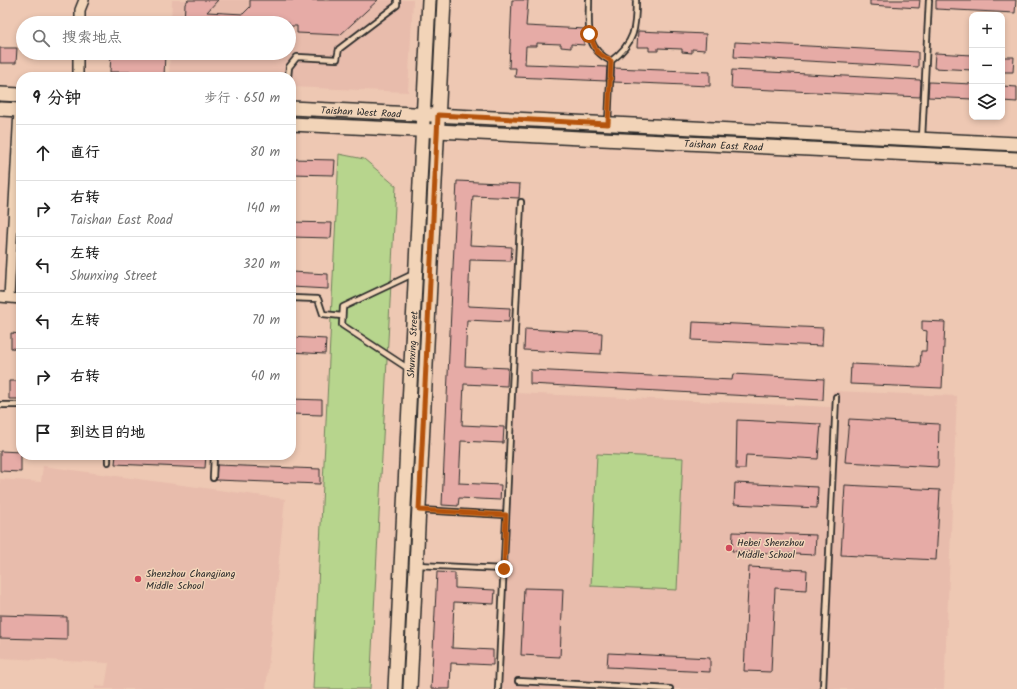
<!DOCTYPE html>
<html lang="zh">
<head>
<meta charset="utf-8">
<style>
	:root { --surface:#fff; --page:#f2f2f2; --text:#222; --muted:#767676; --line:#e0e0e0 }
	body { margin:0; font-family:Kalam,"LXGW WenKai TC",sans-serif; background:var(--page); color:var(--text) }
	.controls { position:absolute; right:12px; top:12px; display:grid; overflow:hidden; border-radius:8px; box-shadow:0 2px 6px #0003 }
	.controls button { width:36px; height:36px; display:grid; place-items:center; padding:0; border:0; border-bottom:1px solid var(--line); background:var(--surface); color:var(--text); font:20px sans-serif }
	.stop { position:absolute; width:12px; height:12px; margin:-9px; border:3px solid #b45309; border-radius:50%; background:#fff }
	.stop.end { background:#b45309; border-color:#fff; box-shadow:0 1px 4px #0008 }
	.list { margin:0; padding:0; list-style:none }
	h2 { display:flex; justify-content:space-between; align-items:center; height:52px; margin:0; padding:0 16px; font-size:17px }
	h2 small { font-size:13px; font-weight:400; color:var(--muted) }
	.list li { display:grid; grid-template-columns:26px 1fr auto; gap:12px; align-items:center; box-sizing:border-box; height:56px; padding:0 16px; border-top:1px solid var(--line) }
	.list b { display:block; font-size:15px; white-space:nowrap }
	.list p { margin:0; font-size:13px; white-space:nowrap; color:var(--muted) }
	.list em { font-size:13px; font-style:normal; color:var(--muted) }
	.icon { flex:none; width:22px; height:22px; fill:none; stroke:currentColor; stroke-width:2; stroke-linecap:round; stroke-linejoin:round }
	.map { position:relative; flex:none; width:1017px; height:689px; overflow:hidden }
	.search { position:absolute; background:var(--surface); box-shadow:0 2px 6px #0003; left:16px; top:16px; width:280px; height:44px; display:flex; align-items:center; gap:10px; box-sizing:border-box; padding:0 14px; border-radius:22px; color:var(--muted); font-size:15px }
	.panel { position:absolute; background:var(--surface); box-shadow:0 2px 6px #0003; left:16px; top:72px; width:280px; height:388px; border-radius:16px }
	.map>svg:first-child { display:block }
</style>
</head>
<body>
<div class="map">
<svg width="1017" height="689" viewBox="0 0 1017 689">
	<rect width="100%" height="100%" fill="#eec8b3"/>
	<filter id="ink" filterUnits="userSpaceOnUse"><feTurbulence type="fractalNoise" baseFrequency=".025" numOctaves="2"/><feDisplacementMap in="SourceGraphic" scale="8" xChannelSelector="R" yChannelSelector="G"/><feConvolveMatrix kernelMatrix="1 2 1 2 8 2 1 2 1" color-interpolation-filters="sRGB"/></filter>
	<g filter="url(#ink)">
		<path fill="#e8bcac" d="M 172,0 L 413,0 L 408,92 L 291,87 L 291,77 L 169,77 L 170,53 L 289,53 L 289,23 L 171,23 Z
			M 833,391 L 957,396 L 944,689 L 501,689 L 514,393 L 831,407 Z
			M 43,466 L 285,499 L 266,689 L 95,689 L 95,686 L 105,687 L 109,663 L 0,658 L 0,479 L 41,482 Z"/>
		<path fill="#b7d58d" stroke="#71805c" d="M 339,154 L 364,159 L 396,186 L 370,689 L 313,689 Z
			M 597,454 L 683,458 L 677,590 L 591,586 Z"/>
		<path fill="#e6aba6" stroke="#2b2b2b" d="M 188,0 L 218,0 L 207,12 L 243,14 L 250,7 L 250,0 L 378,0 L 340,35 L 297,33 L 297,26 L 289,26 L 289,23 L 184,23 L 185,4 Z
			M 512,0 L 528,0 L 526,26 L 585,29 L 584,45 L 571,44 L 571,48 L 561,47 L 561,44 L 537,43 L 537,46 L 526,46 L 525,64 L 607,67 L 606,81 L 515,77 L 516,68 L 509,68 Z
			M 870,0 L 920,0 L 919,8 L 870,5 Z
			M 936,0 L 1016,0 L 1015,13 L 936,9 Z
			M 638,31 L 706,34 L 705,50 L 692,49 L 692,53 L 682,52 L 682,49 L 658,48 L 658,51 L 649,51 L 649,47 L 637,47 Z
			M 735,42 L 918,52 L 918,67 L 734,57 Z
			M 0,48 L 17,48 L 16,63 L 0,63 Z
			M 111,53 L 165,53 L 164,77 L 141,76 L 141,72 L 110,72 Z
			M 935,53 L 972,55 L 972,70 L 934,68 Z
			M 1002,57 L 1014,57 L 1013,72 L 1002,72 Z
			M 614,68 L 710,72 L 710,86 L 614,82 Z
			M 732,70 L 920,80 L 921,82 L 920,97 L 731,88 Z
			M 929,82 L 972,84 L 972,99 L 928,97 Z
			M 1002,86 L 1017,87 L 1017,102 L 1002,101 Z
			M 291,159 L 335,160 L 334,175 L 291,174 Z
			M 457,181 L 520,184 L 519,198 L 473,196 L 470,245 L 512,247 L 511,261 L 470,260 L 468,306 L 510,308 L 509,322 L 467,320 L 465,366 L 508,368 L 507,386 L 464,384 L 462,425 L 504,427 L 503,443 L 461,441 L 459,483 L 501,485 L 500,500 L 459,498 L 458,506 L 442,505 Z
			M 291,222 L 332,223 L 331,238 L 291,237 Z
			M 291,272 L 328,274 L 328,289 L 291,287 Z
			M 922,321 L 945,322 L 942,388 L 850,384 L 851,364 L 920,367 L 921,351 L 926,351 L 927,331 L 922,330 Z
			M 693,322 L 823,328 L 822,346 L 692,340 Z
			M 525,329 L 602,333 L 601,354 L 524,350 Z
			M 11,333 L 21,334 L 21,349 L 11,348 Z
			M 291,337 L 326,339 L 325,354 L 291,352 Z
			M 530,370 L 732,380 L 733,374 L 824,379 L 823,400 L 530,384 Z
			M 9,381 L 21,381 L 21,399 L 9,399 Z
			M 291,399 L 322,400 L 322,415 L 291,414 Z
			M 849,419 L 939,424 L 938,467 L 845,462 Z
			M 737,420 L 821,424 L 818,459 L 746,455 L 745,469 L 736,469 Z
			M 0,451 L 21,452 L 21,472 L 0,471 Z
			M 116,455 L 206,455 L 205,468 L 115,464 Z
			M 217,465 L 320,469 L 320,484 L 216,480 Z
			M 735,483 L 818,487 L 817,508 L 734,504 Z
			M 845,485 L 940,490 L 936,560 L 841,555 Z
			M 733,532 L 816,535 L 815,555 L 732,551 Z
			M 749,567 L 807,570 L 806,590 L 775,588 L 771,672 L 744,671 Z
			M 437,572 L 455,573 L 455,588 L 495,590 L 494,604 L 454,602 L 452,648 L 493,650 L 493,665 L 451,663 L 450,689 L 431,689 Z
			M 524,588 L 563,589 L 560,657 L 521,655 Z
			M 0,615 L 67,617 L 67,640 L 0,638 Z
			M 608,653 L 710,658 L 710,672 L 607,667 Z"/>
		<g fill="none" stroke-linecap="round" stroke-linejoin="round">
			<g stroke="#2b2b2b" stroke-width="8">
				<path id="service" d="M 589,0 C 589,26 584,48 611,61 C 635,43 636,28 636,0
					M 288,77 L 289,67 L 297,57 L 337,59 L 339,49 L 397,5 L 397,0
					M 608,123 L 611,61
					M 922,138 L 929,0
					M 291,298 L 318,299 L 323,314 L 342,316
					M 409,369 L 342,325 L 343,307 L 413,274
					M 0,405 L 21,405
					M 108,462 L 108,455
					M 213,478 L 214,455
					M 420,510 L 506,515
					M 417,565 L 503,569
					M 518,681 L 670,689
					M 498,689 L 521,202
					M 823,689 L 836,397"/>
			</g>
			<g stroke="#2b2b2b" stroke-width="12">
				<path id="minor" d="M 80,23 L 80,10 L 84,0
					M 78,77 L 78,53
					M 0,297 L 21,299
					M 9,298 L 19,110"/>
			</g>
			<g stroke="#2b2b2b" stroke-width="16">
				<g id="secondary">
					<path d="M 0,94 L 21,95"/>
					<path id="s1" d="M 291,108 L 1017,144"/>
					<path d="M 0,109 L 21,110"/>
					<path id="s2" d="M 291,124 L 1017,159"/>
					<path id="s3" d="M 395,689 L 429,0"/>
					<path d="M 410,689 L 444,0"/>
				</g>
			</g>
			<use href="#service" stroke="#f2d4b8" stroke-width="4.5"/>
			<use href="#minor" stroke="#f2d4b8" stroke-width="9"/>
			<use href="#secondary" stroke="#f2d4b8" stroke-width="13"/>
		</g>
	</g>
	<g fill="none" stroke-linecap="round" stroke-linejoin="round" filter="url(#ink)">
		<path stroke="#b45309" stroke-width="5" d="M 504,569 L 506,515 L 419,510 L 438,115 L 608,124 L 611,61 L 597,52 L 589,34"/>
	</g>
	<g fill="#d1495b" stroke="#f2d4b8" stroke-width="1.5">
		<circle cx="729" cy="548" r="4"/>
		<circle cx="138" cy="579" r="4"/>
	</g>
	<g text-anchor="middle" stroke-width="3" stroke-linejoin="round" paint-order="stroke">
		<g font-size="10" fill="#2b2b2b" stroke="#f2d4b8">
			<text dy="4" stroke="none"><textPath href="#s1" startOffset="70">Taishan West Road</textPath></text>
			<text dy="4" stroke="none"><textPath href="#s2" startOffset="433">Taishan East Road</textPath></text>
			<text dy="4" stroke="none"><textPath href="#s3" startOffset="345">Shunxing Street</textPath></text>
		</g>
		<g font-size="10" fill="#2b2b2b" stroke="#f2d4b8" text-anchor="start">
			<text x="737" y="546">Hebei Shenzhou<tspan x="737" dy="12">Middle School</tspan></text>
			<text x="146" y="577">Shenzhou Changjiang<tspan x="146" dy="12">Middle School</tspan></text>
		</g>
	</g>
</svg>
<div class="controls">
<button>+</button>
<button>−</button>
<button><svg class="icon" aria-label="layers" viewBox="0 0 24 24"><path d="M12 4l9 5-9 5-9-5zM3 14l9 5 9-5"/></svg></button>
</div>
<div class="stop" style="left:589px;top:34px"></div>
<div class="stop end" style="left:504px;top:569px"></div>
<div class="search"><svg class="icon" aria-label="search" viewBox="0 0 24 24"><circle cx="10" cy="10" r="6"/><path d="M15 15l6 6"/></svg>搜索地点</div>
<section class="panel">
<h2>9 分钟<small>步行 · 650 m</small></h2>
<ul class="list">
<li><svg class="icon" aria-label="ahead" viewBox="0 0 24 24"><path d="M12 20V5M6 11l6-6 6 6"/></svg><div><b>直行</b></div><em>80 m</em></li>
<li><svg class="icon" aria-label="right" viewBox="0 0 24 24"><path d="M7 20v-9h11M14 6l5 5-5 5"/></svg><div><b>右转</b><p>Taishan East Road</p></div><em>140 m</em></li>
<li><svg class="icon" aria-label="left" viewBox="0 0 24 24"><path d="M17 20v-9H6M10 6l-5 5 5 5"/></svg><div><b>左转</b><p>Shunxing Street</p></div><em>320 m</em></li>
<li><svg class="icon" aria-label="left" viewBox="0 0 24 24"><path d="M17 20v-9H6M10 6l-5 5 5 5"/></svg><div><b>左转</b></div><em>70 m</em></li>
<li><svg class="icon" aria-label="right" viewBox="0 0 24 24"><path d="M7 20v-9h11M14 6l5 5-5 5"/></svg><div><b>右转</b></div><em>40 m</em></li>
<li><svg class="icon" aria-label="arrive" viewBox="0 0 24 24"><path d="M6 21V4h12l-3 4 3 4H6"/></svg><div><b>到达目的地</b></div></li>
</ul>
</section>
</div>
</body>
</html>
